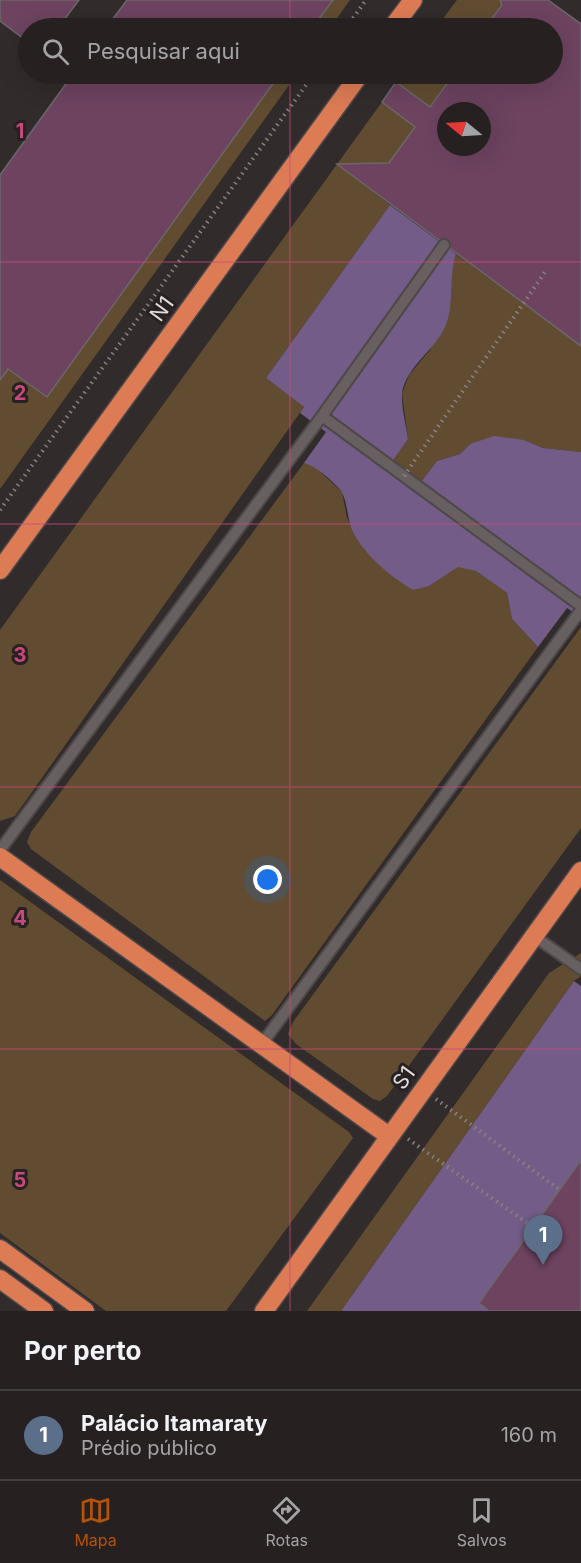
<!DOCTYPE html>
<html lang="pt">
<head>
<meta charset="utf-8">
<style>
	:root { --surface:#262021; --page:#322d2e; --text:#f1f3f6; --muted:#a4a3a5; --line:#423e3f; --accent:#b45309 }
	body { margin:0; font-family:Inter,sans-serif; background:var(--page); color:var(--text) }
	.compass { position:absolute; left:437px; top:102px; width:54px; height:54px; border-radius:50%; background:var(--surface); box-shadow:0 6px 24px #0002; rotate:288deg }
	.you { position:absolute; left:268px; top:880px; width:21px; height:21px; margin:-15px; border:4px solid #fff; border-radius:50%; background:#1a73e8; box-shadow:0 0 0 9px #1a73e833 }
	.badge { display:grid; place-items:center; width:39px; height:39px; border-radius:50%; background:var(--accent); color:#fff; font-size:20px; font-weight:700 }
	.pin { position:absolute; translate:-50% -50px; filter:drop-shadow(0 2px 3px #0008) }
	.pin::after { content:''; position:absolute; top:32px; width:21px; height:18px; background:inherit; clip-path:polygon(0 0,100% 0,50% 100%) }
	.list { margin:0; padding:0; list-style:none }
	h2 { display:flex; justify-content:space-between; align-items:center; height:78px; margin:0; padding:0 24px; font-size:26px }
	h2 small { font-size:20px; font-weight:400; color:var(--muted) }
	.list li { display:grid; grid-template-columns:39px 1fr auto; gap:18px; align-items:center; box-sizing:border-box; height:90px; padding:0 24px; border-top:2px solid var(--line) }
	.list b { display:block; font-size:22px; white-space:nowrap }
	.list p { margin:0; font-size:20px; white-space:nowrap; color:var(--muted) }
	.list em { font-size:20px; font-style:normal; color:var(--muted) }
	.icon { flex:none; width:33px; height:33px; fill:none; stroke:currentColor; stroke-width:2; stroke-linecap:round; stroke-linejoin:round }
	.map { position:relative; flex:none; width:581px; height:1311px; overflow:hidden }
	.search { position:absolute; background:var(--surface); box-shadow:0 6px 24px #0002; left:18px; right:18px; top:18px; height:66px; display:flex; align-items:center; gap:15px; box-sizing:border-box; padding:0 21px; border-radius:33px; color:var(--muted); font-size:22px }
	.sheet { height:168px; background:var(--surface) }
	nav { display:flex; justify-content:space-around; align-items:center; box-sizing:border-box; height:84px; border-top:2px solid var(--line); background:var(--surface); font-size:16px; color:var(--muted) }
	nav a { display:grid; justify-items:center; gap:3px }
	nav .on { color:var(--accent) }
	.map>svg:first-child { display:block }
</style>
</head>
<body>
<div class="map">
<svg width="581" height="1311" viewBox="0 0 581 1311">
	<rect width="100%" height="100%" fill="#322b2c"/>
	<path fill="#614c31" d="M 333,0 L 350,0 L 330,28 L 312,28 Z
		M 457,0 L 500,0 L 502,5 L 485,28 L 436,28 Z
		M 280,74 L 297,74 L 0,489 L 0,380 L 8,369 L 47,397 Z
		M 403,74 L 454,74 L 430,107 L 396,82 Z
		M 382,102 L 415,127 L 389,163 L 338,164 L 390,205 L 266,378 L 304,407 L 15,816 L 0,821 L 0,630 Z
		M 456,254 L 581,346 L 581,452 L 543,448 L 524,440 L 470,444 L 460,454 L 437,461 L 414,491 L 385,470 L 408,439 L 402,394 L 409,375 L 430,350 L 451,295 L 451,269 Z
		M 304,463 L 313,465 L 342,492 L 347,518 L 365,551 L 429,586 L 458,566 L 476,571 L 507,593 L 512,619 L 538,647 L 272,1015 L 265,1021 L 31,849 L 27,842 L 31,832 Z
		M 581,627 L 581,828 L 387,1096 L 380,1101 L 373,1099 L 296,1044 L 288,1034 L 293,1022 Z
		M 0,880 L 349,1132 L 353,1138 L 226,1311 L 106,1311 L 0,1233 Z
		M 581,953 L 581,976 L 574,981 L 341,1311 L 307,1311 L 549,973 Z"/>
	<path fill="#735d88" d="M 390,205 L 456,254 C 448,277 455,305 445,327 C 434,351 406,367 402,393 C 401,407 406,425 408,439 L 386,470 L 414,491 L 437,461 L 460,454 L 470,444 L 494,436 L 524,440 L 543,448 L 581,452 L 581,617 L 567,608 L 538,647 L 512,619 L 507,593 L 476,571 L 458,567 L 429,586 L 413,590 C 390,576 365,556 353,532 C 347,520 348,502 341,491 C 333,481 316,466 304,463 L 326,432 L 300,413 L 304,407 L 266,378 Z
		M 574,981 L 581,986 L 581,1161 L 479,1303 L 489,1311 L 341,1311 Z"/>
	<path fill="#6d4360" stroke="#6d676b" stroke-width="1.5" fill-rule="evenodd" d="M 0,0 L 79,0 L 58,28 L 28,28 L 28,42 L 0,21 Z
		M 127,0 L 333,0 L 312,28 L 106,28 Z
		M 500,0 L 548,0 L 581,24 L 581,346 L 337,164 L 389,163 L 415,127 L 382,102 L 396,82 L 430,107 L 454,74 L 552,74 L 552,28 L 485,28 L 502,5 ZM 446,111 L 482,111 L 482,147 L 446,147 Z
		M 73,74 L 280,74 L 47,397 L 8,369 L 0,380 L 0,175 Z
		M 581,1160 L 581,1311 L 489,1311 L 479,1303 Z"/>
	<g fill="none" stroke-linecap="round" stroke-linejoin="round">
		<g stroke="#4d4748" stroke-width="14">
			<path id="lane" d="M 322,416 L 581,606
				M 0,850 L 322,416 L 444,245
				M 534,936 L 581,969
				M 261,1045 L 581,610"/>
		</g>
		<g stroke="#4d4748" stroke-width="21">
			<path id="highway" d="M 392,28 L 413,0
				M 0,570 L 360,74
				M 0,857 L 389,1136
				M 0,1249 L 85,1311
				M 0,1279 L 44,1311
				M 264,1311 L 581,871"/>
		</g>
		<path stroke="#888283" stroke-width="4" stroke-dasharray="1.5 4.5" stroke-linecap="butt" d="M 346,28 L 366,0
			M 0,510 L 314,74
			M 436,1099 L 560,1190
			M 408,1139 L 533,1227"/>
		<use href="#lane" stroke="#675f60" stroke-width="10"/>
		<use href="#highway" stroke="#dd7b55" stroke-width="18"/>
		<path stroke="#888283" stroke-width="4" stroke-dasharray="1.5 4.5" stroke-linecap="butt" d="M 404,476 L 545,272"/>
	</g>
	<path fill="none" stroke="#ca497c" stroke-width="1.5" stroke-opacity="0.55" d="M 290,0 L 290,28M 290,74 L 290,1311M 0,262 L 581,262M 0,524 L 581,524M 0,787 L 581,787M 0,1049 L 581,1049"/>
	<g text-anchor="middle" stroke-width="6" stroke-linejoin="round" paint-order="stroke">
		<g font-size="21" fill="#e1dcdd" stroke="#282122">
			<text transform="translate(162 309) rotate(-54)" y="7">N1</text>
			<text transform="translate(404 1078) rotate(-54)" y="7">S1</text>
		</g>
	</g>
	<g font-size="20" text-anchor="middle" font-weight="bold" fill="#ca497c" stroke="#282122" stroke-width="6" stroke-linejoin="round" paint-order="stroke">
		<text x="20" y="138">1</text>
		<text x="20" y="400">2</text>
		<text x="20" y="662">3</text>
		<text x="20" y="925">4</text>
		<text x="20" y="1187">5</text>
	</g>
</svg>
<svg class="compass" viewBox="-18 -18 36 36"><path d="M0-13l5 13h-10z" fill="#e53935"/><path d="M0 13l5-13h-10z" fill="#a4a3a5"/></svg>
<div class="you"></div>
<div class="pin badge" style="left:543px;top:1265px;background:#5c6f8a">1</div>
<div class="search"><svg class="icon" aria-label="search" viewBox="0 0 24 24"><circle cx="10" cy="10" r="6"/><path d="M15 15l6 6"/></svg>Pesquisar aqui</div>
</div>
<section class="sheet">
<h2>Por perto<small></small></h2>
<ul class="list">
<li><span class="badge" style="background:#5c6f8a">1</span><div><b>Palácio Itamaraty</b><p>Prédio público</p></div><em>160 m</em></li>
</ul>
</section>
<nav>
<a class="on"><svg class="icon" aria-label="map" viewBox="0 0 24 24"><path d="M3 6l6-2 6 2 6-2v14l-6 2-6-2-6 2zM9 4v14M15 6v14"/></svg>Mapa</a>
<a><svg class="icon" aria-label="directions" viewBox="0 0 24 24"><path d="M12 3l9 9-9 9-9-9zM9 14v-3h6M13 9l2 2-2 2"/></svg>Rotas</a>
<a><svg class="icon" aria-label="saved" viewBox="0 0 24 24"><path d="M7 4h10v16l-5-4-5 4z"/></svg>Salvos</a>
</nav>
</body>
</html>
